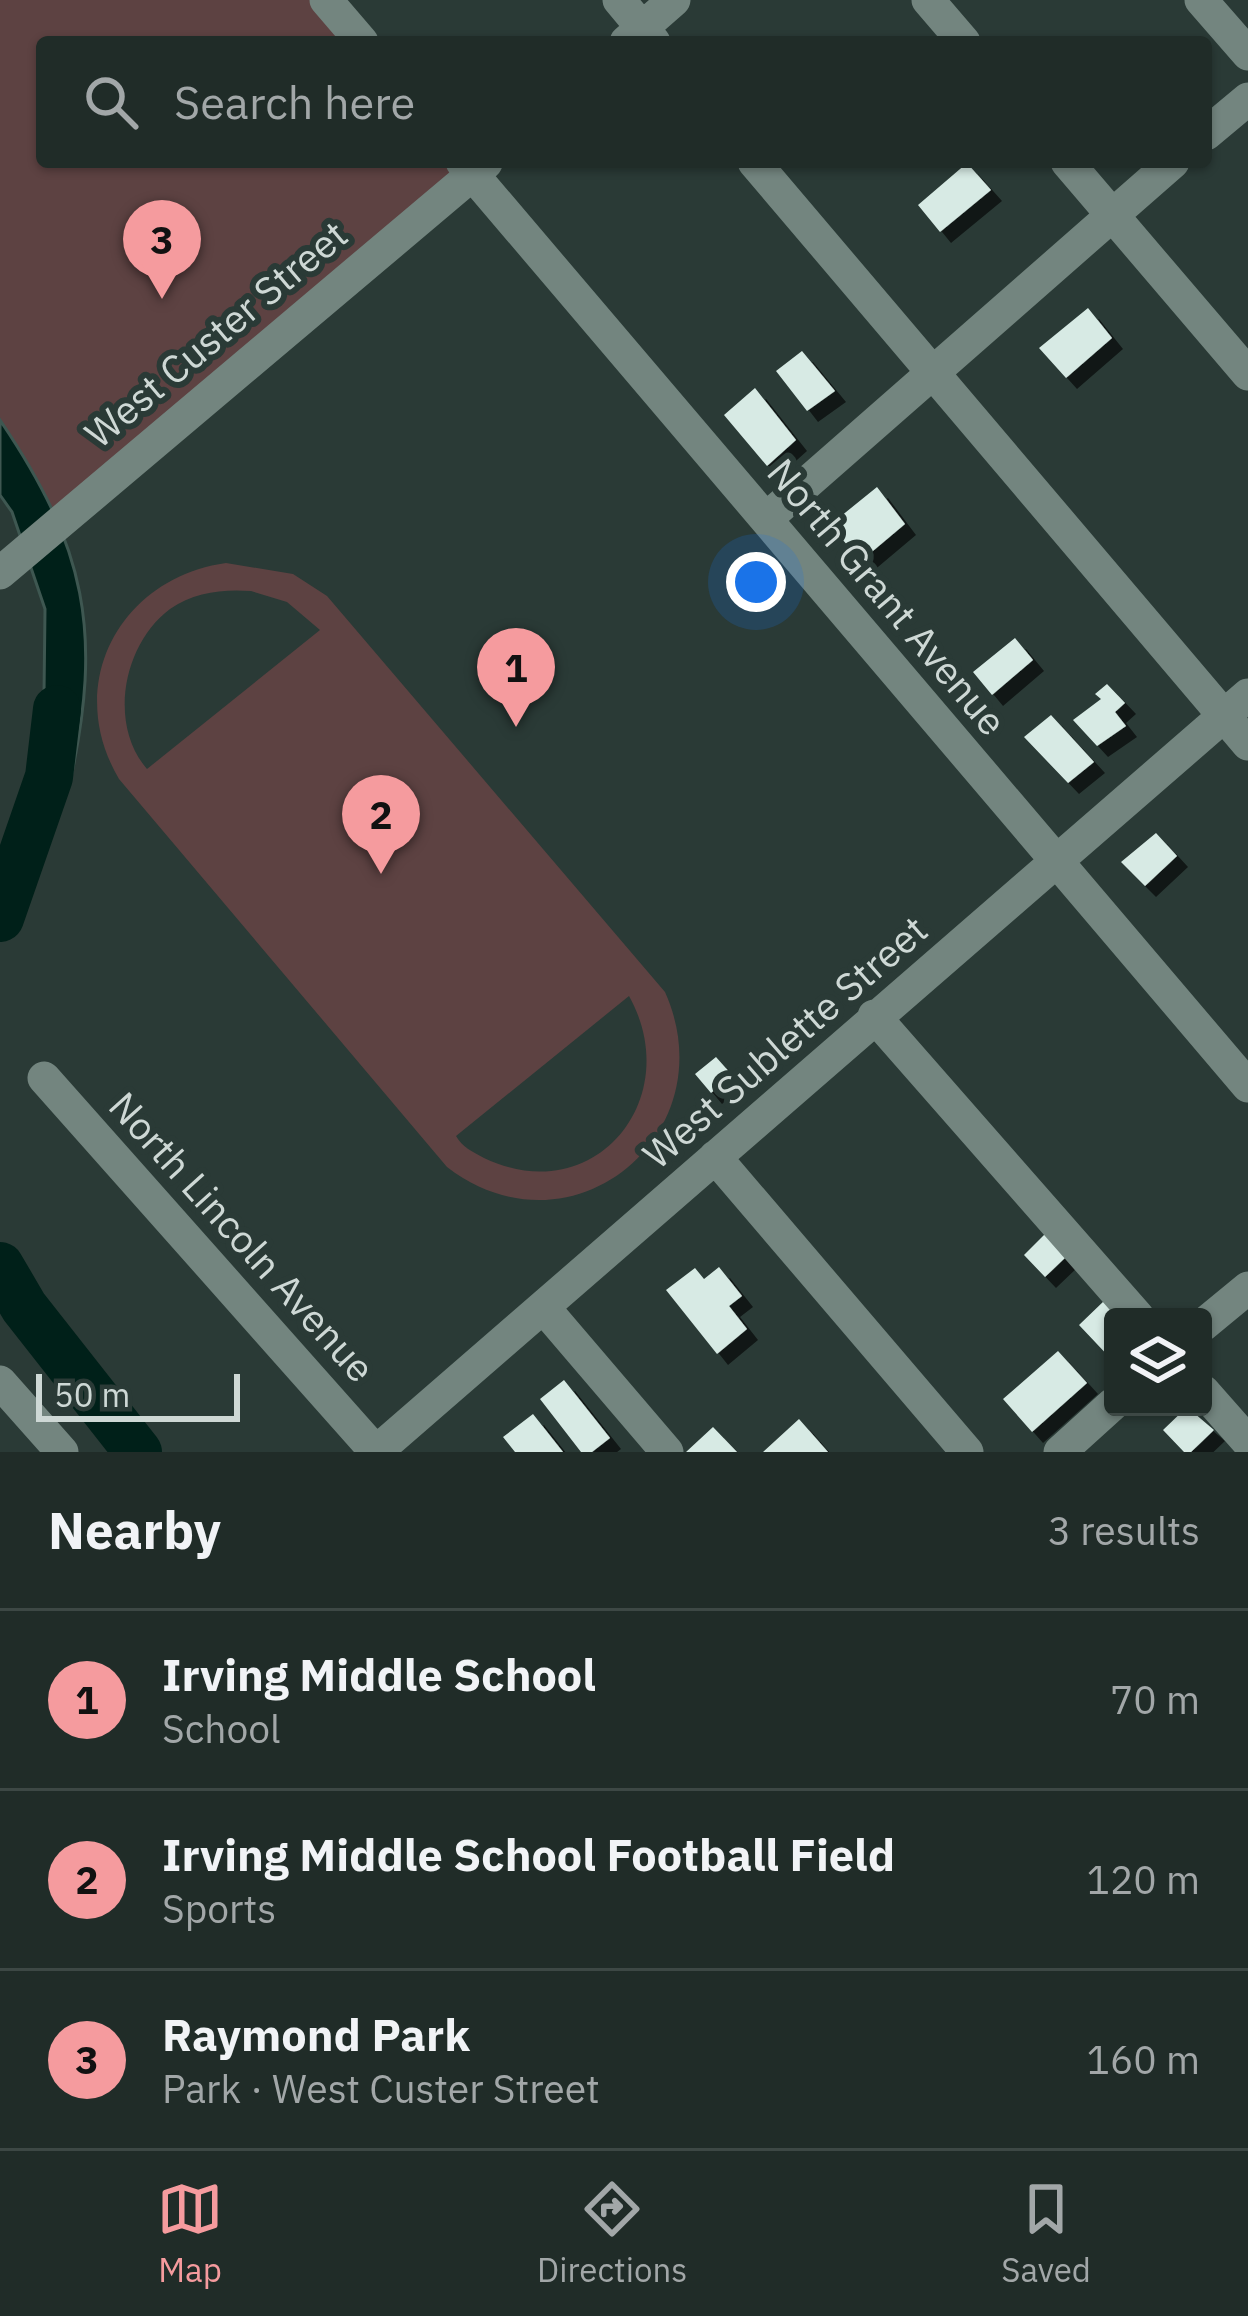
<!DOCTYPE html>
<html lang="en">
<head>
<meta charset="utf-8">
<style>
	:root { --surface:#202c28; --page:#2d3834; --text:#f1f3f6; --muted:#a2a7a8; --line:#3d4845; --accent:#f59b9e }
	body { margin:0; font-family:"IBM Plex Sans",sans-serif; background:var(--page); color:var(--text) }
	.controls { position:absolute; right:36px; bottom:36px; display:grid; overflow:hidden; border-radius:12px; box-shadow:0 3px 9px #0004 }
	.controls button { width:108px; height:108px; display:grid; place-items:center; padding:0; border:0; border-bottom:3px solid var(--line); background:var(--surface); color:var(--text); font:60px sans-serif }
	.scale { position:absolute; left:36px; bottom:30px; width:204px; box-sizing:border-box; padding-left:12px; border:6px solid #ced8d5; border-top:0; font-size:33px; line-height:42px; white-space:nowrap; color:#ced8d5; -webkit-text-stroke:9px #2a3a36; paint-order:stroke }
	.you { position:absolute; left:756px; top:582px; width:42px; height:42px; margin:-30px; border:9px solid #fff; border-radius:50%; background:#1a73e8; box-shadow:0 0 0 18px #1a73e833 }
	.badge { display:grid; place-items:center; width:78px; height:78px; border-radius:50%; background:var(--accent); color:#111; font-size:39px; font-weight:700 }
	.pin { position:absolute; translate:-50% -99px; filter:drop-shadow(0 3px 6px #0008) }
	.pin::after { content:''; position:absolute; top:63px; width:42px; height:36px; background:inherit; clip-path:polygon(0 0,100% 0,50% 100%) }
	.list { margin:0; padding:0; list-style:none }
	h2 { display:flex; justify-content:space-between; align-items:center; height:156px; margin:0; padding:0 48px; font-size:51px }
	h2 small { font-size:39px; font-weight:400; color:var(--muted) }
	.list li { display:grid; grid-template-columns:78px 1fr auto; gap:36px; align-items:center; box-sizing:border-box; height:180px; padding:0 48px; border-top:3px solid var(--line) }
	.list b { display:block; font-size:45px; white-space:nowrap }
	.list p { margin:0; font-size:39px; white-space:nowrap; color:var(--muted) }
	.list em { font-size:39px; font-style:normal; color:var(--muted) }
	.icon { flex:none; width:66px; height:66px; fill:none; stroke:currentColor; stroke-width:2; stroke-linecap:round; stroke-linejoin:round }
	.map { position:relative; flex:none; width:1248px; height:1452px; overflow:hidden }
	.search { position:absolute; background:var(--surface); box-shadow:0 3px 9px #0004; left:36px; right:36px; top:36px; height:132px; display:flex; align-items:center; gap:30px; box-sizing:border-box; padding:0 42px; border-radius:12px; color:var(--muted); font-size:45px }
	.sheet { height:696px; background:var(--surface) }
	nav { display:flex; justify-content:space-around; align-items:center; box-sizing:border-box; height:168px; border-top:3px solid var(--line); background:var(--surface); font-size:33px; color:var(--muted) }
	nav a { display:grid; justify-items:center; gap:6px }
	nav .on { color:var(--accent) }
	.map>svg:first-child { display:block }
</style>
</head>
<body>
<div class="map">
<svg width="1248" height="1452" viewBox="0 0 1248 1452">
	<defs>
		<filter id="shadow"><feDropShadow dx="11" dy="11" stdDeviation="0" flood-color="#0009"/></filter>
	</defs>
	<rect width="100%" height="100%" fill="#2a3a36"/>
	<path fill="#5d4242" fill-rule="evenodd" d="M 0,0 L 326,0 L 362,42 L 42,42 L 42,162 L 462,162 L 51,528 L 0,423 Z
		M 226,563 L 293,574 L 327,596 L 665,992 C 728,1133 572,1263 447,1167 L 119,779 C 63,684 120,578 226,563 ZM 251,591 L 287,602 L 320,630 L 147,769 C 108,724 123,644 170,609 C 194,592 223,589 251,591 ZM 629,996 C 686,1098 595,1211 484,1158 C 473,1152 462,1147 456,1136 Z"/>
	<path fill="#002019" stroke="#3e5751" stroke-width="3" d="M 0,420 C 86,547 103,633 70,782 L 31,764 L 44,694 L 45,609 L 12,512 L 0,495 Z"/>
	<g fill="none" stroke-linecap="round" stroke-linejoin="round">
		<path stroke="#002019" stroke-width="48" d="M 0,918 L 49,777 L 57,709
			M 0,1266 L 24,1307 L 138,1452"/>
	</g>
	<path fill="#d7eae4" filter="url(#shadow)" d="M 967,163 L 991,190 L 940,232 L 918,205 Z
		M 1088,308 L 1112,338 L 1066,378 L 1039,348 Z
		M 802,351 L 835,391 L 807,411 L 776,371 Z
		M 755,388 L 796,440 L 767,466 L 724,415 Z
		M 877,487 L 905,524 L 861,561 L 830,525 Z
		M 1015,638 L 1033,660 L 992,695 L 973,672 Z
		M 1107,684 L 1125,703 L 1115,712 L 1126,726 L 1097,746 L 1073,720 L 1101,699 L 1095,694 Z
		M 1051,715 L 1094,762 L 1068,783 L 1024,737 Z
		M 1156,833 L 1177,856 L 1145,886 L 1121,862 Z
		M 716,1057 L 732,1075 L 711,1093 L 695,1074 Z
		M 1045,1234 L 1067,1256 L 1045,1277 L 1024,1255 Z
		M 719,1267 L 742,1296 L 729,1306 L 747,1329 L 717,1354 L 666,1290 L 695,1268 L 704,1279 Z
		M 1105,1300 L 1121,1317 L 1113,1317 L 1113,1361 L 1079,1325 Z
		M 1058,1351 L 1087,1383 L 1032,1432 L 1003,1399 Z
		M 564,1380 L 610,1438 L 592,1452 L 581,1452 L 540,1399 Z
		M 1187,1407 L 1214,1430 L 1191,1452 L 1184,1452 L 1163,1430 Z
		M 533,1414 L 563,1452 L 515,1452 L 503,1437 Z
		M 799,1419 L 828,1452 L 763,1452 Z
		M 713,1427 L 737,1452 L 686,1452 Z"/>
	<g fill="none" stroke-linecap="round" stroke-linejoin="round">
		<path stroke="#73857f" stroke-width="33" d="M 326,0 L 362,42
			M 619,0 L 654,42
			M 928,0 L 964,42
			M 1201,0 L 1248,54
			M 626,42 L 674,0
			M 1206,134 L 1248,99
			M 462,162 L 1248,1086
			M 754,162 L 1248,744
			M 1067,162 L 1248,374
			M 766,519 L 1173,162
			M 0,573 L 486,163
			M 874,1016 L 1138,1317
			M 44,1078 L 376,1452
			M 715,1157 L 967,1452
			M 544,1308 L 667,1452
			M 1203,1325 L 1248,1288
			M 0,1382 L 62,1452
			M 1203,1391 L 1248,1442
			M 376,1452 L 1248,695
			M 1060,1452 L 1113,1404"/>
	</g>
	<g text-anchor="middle" stroke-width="12" stroke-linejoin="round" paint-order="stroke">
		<g font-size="39" fill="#ced8d5" stroke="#2a3a36">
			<text transform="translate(216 334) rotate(-40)" y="14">West Custer Street</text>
			<text transform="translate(887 597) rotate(50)" y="14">North Grant Avenue</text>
			<text transform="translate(785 1042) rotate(-41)" y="14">West Sublette Street</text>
			<text transform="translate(242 1237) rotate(48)" y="14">North Lincoln Avenue</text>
		</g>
	</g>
</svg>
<div class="controls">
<button><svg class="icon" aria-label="layers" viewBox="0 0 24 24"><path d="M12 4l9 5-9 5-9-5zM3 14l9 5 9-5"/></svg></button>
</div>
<div class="scale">50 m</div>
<div class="you"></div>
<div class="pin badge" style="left:516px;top:727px">1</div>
<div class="pin badge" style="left:381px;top:874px">2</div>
<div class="pin badge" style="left:162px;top:299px">3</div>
<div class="search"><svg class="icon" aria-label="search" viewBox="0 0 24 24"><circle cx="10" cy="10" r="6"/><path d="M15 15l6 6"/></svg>Search here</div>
</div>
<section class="sheet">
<h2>Nearby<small>3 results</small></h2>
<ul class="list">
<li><span class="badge">1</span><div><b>Irving Middle School</b><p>School</p></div><em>70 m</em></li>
<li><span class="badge">2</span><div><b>Irving Middle School Football Field</b><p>Sports</p></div><em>120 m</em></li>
<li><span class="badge">3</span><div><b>Raymond Park</b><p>Park · West Custer Street</p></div><em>160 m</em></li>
</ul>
</section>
<nav>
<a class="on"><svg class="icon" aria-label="map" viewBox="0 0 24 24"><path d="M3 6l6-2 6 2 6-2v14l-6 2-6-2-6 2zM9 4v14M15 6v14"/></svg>Map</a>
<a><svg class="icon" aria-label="directions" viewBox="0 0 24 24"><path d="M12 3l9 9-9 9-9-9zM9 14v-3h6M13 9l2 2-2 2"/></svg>Directions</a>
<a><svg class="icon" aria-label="saved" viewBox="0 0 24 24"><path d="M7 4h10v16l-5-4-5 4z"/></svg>Saved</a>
</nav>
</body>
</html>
